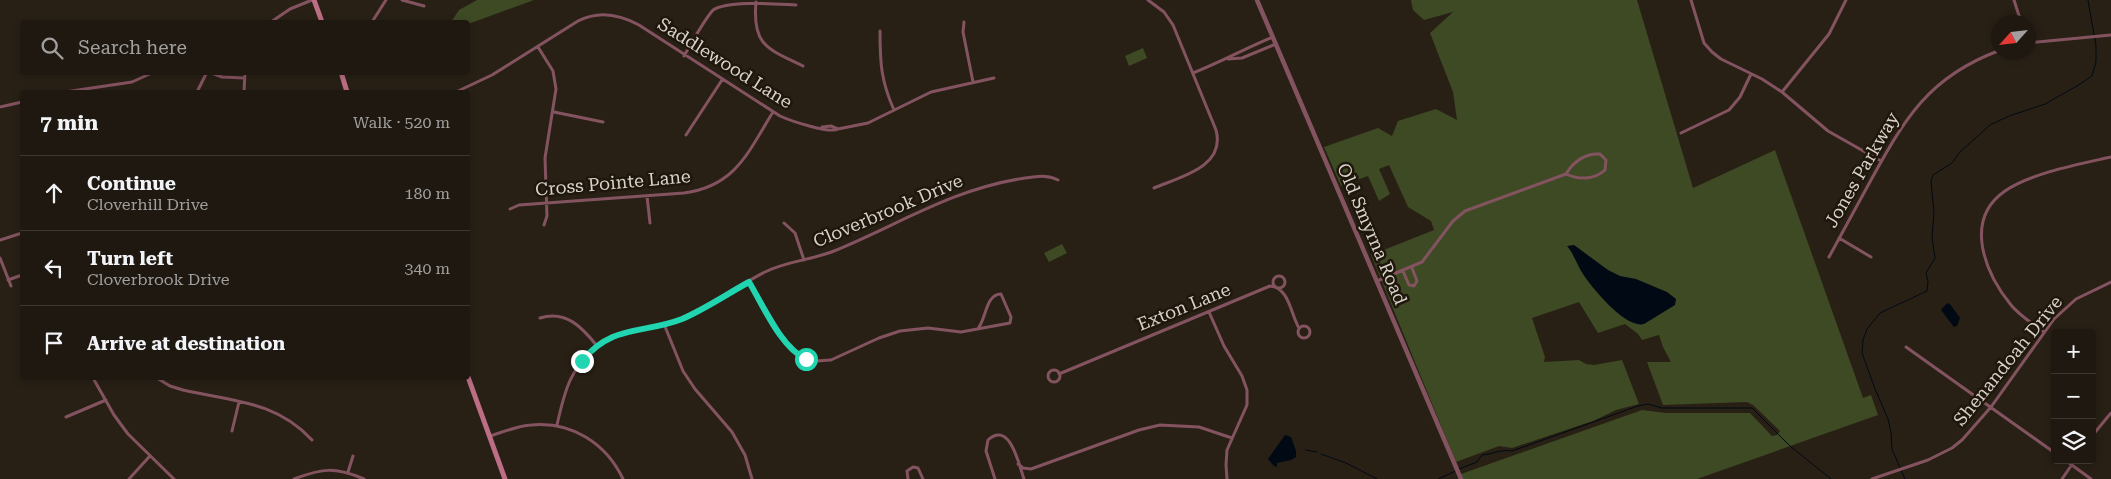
<!DOCTYPE html>
<html lang="en">
<head>
<meta charset="utf-8">
<style>
	:root { --surface:#1e1810; --page:#2b251e; --text:#f1f3f6; --muted:#a1a09f; --line:#3c3730 }
	body { margin:0; font-family:"Roboto Serif",serif; background:var(--page); color:var(--text) }
	.controls { position:absolute; right:15px; bottom:15px; display:grid; overflow:hidden; border-radius:5px; box-shadow:0 2px 8px #0003 }
	.controls button { width:45px; height:45px; display:grid; place-items:center; padding:0; border:0; border-bottom:1px solid var(--line); background:var(--surface); color:var(--text); font:25px sans-serif }
	.compass { position:absolute; left:1991px; top:15px; width:45px; height:45px; border-radius:50%; background:var(--surface); box-shadow:0 2px 8px #0003; rotate:243deg }
	.stop { position:absolute; width:15px; height:15px; margin:-11px; border:4px solid #20d5b0; border-radius:50%; background:#fff }
	.stop.end { background:#20d5b0; border-color:#fff; box-shadow:0 1px 5px #0008 }
	.list { margin:0; padding:0; list-style:none }
	h2 { display:flex; justify-content:space-between; align-items:center; height:65px; margin:0; padding:0 20px; font-size:21px }
	h2 small { font-size:16px; font-weight:400; color:var(--muted) }
	.list li { display:grid; grid-template-columns:32px 1fr auto; gap:15px; align-items:center; box-sizing:border-box; height:75px; padding:0 20px; border-top:1px solid var(--line) }
	.list b { display:block; font-size:19px; white-space:nowrap }
	.list p { margin:0; font-size:16px; white-space:nowrap; color:var(--muted) }
	.list em { font-size:16px; font-style:normal; color:var(--muted) }
	.icon { flex:none; width:28px; height:28px; fill:none; stroke:currentColor; stroke-width:2; stroke-linecap:round; stroke-linejoin:round }
	.map { position:relative; flex:none; width:2111px; height:479px; overflow:hidden }
	.search { position:absolute; background:var(--surface); box-shadow:0 2px 8px #0003; left:20px; top:20px; width:450px; height:55px; display:flex; align-items:center; gap:12px; box-sizing:border-box; padding:0 18px; border-radius:5px; color:var(--muted); font-size:19px }
	.panel { position:absolute; background:var(--surface); box-shadow:0 2px 8px #0003; left:20px; top:90px; width:450px; height:290px; border-radius:5px }
	.map>svg:first-child { display:block }
</style>
</head>
<body>
<div class="map">
<svg width="2111" height="479" viewBox="0 0 2111 479">
	<rect width="100%" height="100%" fill="#282015"/>
	<path fill="#3d4a24" d="M 477,0 L 534,0 L 468,24 L 468,22 L 451,22 L 459,10 Z
		M 1411,0 L 1637,0 L 1693,188 L 1775,150 L 1863,398 L 1871,395 L 1878,415 L 1697,479 L 1463,479 L 1461,474 L 1642,410 L 1666,413 L 1750,413 L 1772,436 L 1777,435 L 1780,431 L 1753,405 L 1747,402 L 1663,405 L 1647,362 L 1671,362 L 1663,347 L 1659,335 L 1642,340 L 1638,334 L 1625,324 L 1598,333 L 1579,302 L 1532,318 L 1545,357 L 1544,362 L 1579,360 L 1586,364 L 1594,365 L 1622,360 L 1639,404 L 1616,410 L 1593,421 L 1512,448 L 1499,446 L 1456,462 L 1371,255 L 1434,230 L 1431,221 L 1408,207 L 1389,165 L 1379,169 L 1390,194 L 1379,201 L 1368,176 L 1341,186 L 1324,147 L 1378,128 L 1392,136 L 1398,121 L 1436,109 L 1457,120 L 1453,92 L 1430,33 L 1453,12 L 1424,20 L 1413,10 Z
		M 1143,48 L 1147,58 L 1129,66 L 1125,56 Z
		M 1062,244 L 1067,253 L 1049,262 L 1044,253 Z"/>
	<path fill="#000914" d="M 1574,245 L 1608,270 L 1620,276 L 1636,279 L 1667,292 L 1676,299 L 1675,305 L 1644,324 C 1626,329 1592,288 1583,274 C 1577,265 1574,254 1567,246 Z
		M 1947,303 L 1950,304 L 1960,318 L 1957,326 L 1954,327 L 1941,310 Z
		M 1285,435 L 1291,437 L 1296,451 L 1296,457 L 1291,460 L 1277,463 L 1277,467 L 1274,466 L 1268,459 Z"/>
	<g fill="none" stroke-linecap="round" stroke-linejoin="round">
		<path stroke="#000914" stroke-width="1" d="M 1306,450 L 1317,452
			M 1321,454 L 1346,463 L 1377,479
			M 1459,469 L 1477,462 L 1482,455 C 1493,454 1501,449 1512,451 L 1638,406 L 1648,404 L 1662,408 L 1752,408 L 1790,446 L 1831,479
			M 1438,479 L 1456,471
			M 1905,479 L 1892,449 L 1891,432 L 1888,419 L 1875,389 L 1862,353 L 1863,340 L 1867,329 L 1880,313 L 1927,291 L 1928,282 L 1926,273 L 1935,258 L 1932,238 L 1934,212 L 1931,181 L 1933,175 L 1952,163 L 1960,152 L 1990,125 L 2009,116 L 2045,104 L 2077,86 L 2092,76 L 2096,62 L 2096,46 L 2088,0"/>
		<path stroke="#845360" stroke-width="3" d="M 402,0 L 424,6
			M 1148,0 L 1164,12 L 1173,25 L 1216,130 C 1226,167 1180,177 1154,188
			M 1691,0 L 1704,43 L 1712,52 L 1721,59 L 1762,79 L 1782,92 L 1828,131 L 1881,161
			M 2014,0 L 2021,22
			M 756,2 C 752,46 768,49 803,66
			M 271,22 L 290,9 L 312,0
			M 372,22 L 386,0
			M 964,22 L 963,32 L 973,82
			M 880,31 C 880,63 881,81 894,110
			M 2028,43 L 2111,35
			M 538,47 L 553,71 L 556,89 L 545,158 L 547,216 L 544,225
			M 684,56 C 693,41 702,23 713,10 C 729,0 775,4 796,5
			M 1228,59 L 1242,58 L 1276,44
			M 209,72 L 222,77 L 244,78
			M 1193,73 C 1221,62 1246,48 1273,37
			M 65,92 L 132,82 L 154,72
			M 197,92 L 207,72
			M 244,92 L 245,72
			M 456,92 L 492,75 L 578,21 C 599,10 619,14 639,25 L 780,116 C 791,121 830,134 838,129 L 831,126 L 822,127
			M 1782,92 L 1829,34 L 1846,0
			M 0,107 L 22,102
			M 554,112 L 603,122
			M 838,129 L 868,123 L 931,92 L 994,78
			M 1681,133 L 1729,110 L 1740,97 L 1751,74
			M 686,135 L 722,80
			M 647,196 L 650,223
			M 510,209 L 519,205 L 684,193 C 736,186 748,152 773,112
			M 784,223 L 795,233 L 804,260
			M 1839,238 L 1871,257
			M 0,240 L 22,233
			M 1829,257 C 1843,231 1857,206 1871,180 C 1905,118 1929,77 1998,51
			M 0,258 L 11,286
			M 1403,271 L 1409,285 L 1414,286 L 1417,281 L 1412,268
			M1273 282a6 6 0 1 1 12 0a6 6 0 1 1-12 0Z
			M 8,280 L 22,275
			M 749,281 L 788,346 L 801,357 L 816,361 L 831,360 L 879,338 L 900,331 L 928,328 L 961,332 L 1010,323 L 1011,317 L 1001,294 C 986,294 986,318 979,327
			M 1377,281 L 1422,262 L 1453,221 L 1465,211 L 1566,174 C 1573,162 1585,153 1600,154 L 1606,160 L 1605,170 C 1594,180 1579,180 1566,174
			M 1209,312 L 1224,346 L 1242,376 L 1247,390 L 1247,405 L 1227,450 L 1226,465 L 1227,479
			M 540,318 C 566,310 582,327 597,346
			M 664,324 L 683,371 L 695,389 L 732,432 L 745,455 L 752,479
			M1298 332a6 6 0 1 1 12 0a6 6 0 1 1-12 0Z
			M 2044,332 C 2033,324 2020,316 2011,305 C 1985,273 1963,220 2005,191 C 2031,173 2080,164 2111,157
			M 1906,347 L 2055,453
			M1048 376a6 6 0 1 1 12 0a6 6 0 1 1-12 0Z
			M 1059,374 L 1270,286 C 1289,287 1291,315 1299,328
			M 93,378 L 114,415 L 128,434 L 174,479
			M 157,378 L 170,386 L 183,390 C 232,401 276,401 312,440
			M 66,417 L 106,400
			M 557,425 C 564,393 571,364 600,344 C 625,327 656,330 683,318 C 712,306 737,286 765,272 C 787,261 812,260 834,251 C 900,224 952,189 1025,178 C 1036,177 1047,174 1058,180
			M 232,431 L 239,402
			M 490,436 C 503,432 517,426 531,425 C 571,421 606,443 623,479
			M 2092,436 L 2111,413
			M 2065,460 L 2091,479
			M 1018,464 L 1023,468 L 1031,469 L 1139,430 L 1160,425 L 1199,427 L 1232,438
			M 348,472 L 353,456
			M 129,479 L 149,457
			M 294,479 C 323,468 335,467 364,479
			M 908,479 L 907,471 L 913,467 L 918,468 L 923,479
			M 995,479 L 986,451 L 988,440 C 1010,420 1019,465 1024,479
			M 1872,479 L 1928,460 L 1952,448 L 1962,440 L 1991,407 L 2054,319 L 2076,299 L 2111,282
			M 2062,479 L 2075,460"/>
		<path stroke="#845360" stroke-width="4.5" d="M 1257,0 L 1461,479"/>
		<path stroke="#bc6e84" stroke-width="5" d="M 314,0 L 322,22
			M 341,72 L 347,92
			M 468,377 L 505,479"/>
	</g>
	<g fill="none" stroke-linecap="round" stroke-linejoin="round">
		<path stroke="#20d5b0" stroke-width="6" d="M 582,361 C 612,324 644,334 682,319 C 705,309 727,294 749,282 C 763,305 781,348 806,359"/>
	</g>
	<g text-anchor="middle" stroke-width="5" stroke-linejoin="round" paint-order="stroke">
		<g font-size="18" fill="#d7d2ca" stroke="#1f170c">
			<text transform="translate(725 63) rotate(32)" y="6">Saddlewood Lane</text>
			<text transform="translate(1862 170) rotate(-60)" y="6">Jones Parkway</text>
			<text transform="translate(613 183) rotate(-5)" y="6">Cross Pointe Lane</text>
			<text transform="translate(888 211) rotate(-23)" y="6">Cloverbrook Drive</text>
			<text transform="translate(1372 234) rotate(67)" y="6">Old Smyrna Road</text>
			<text transform="translate(1184 307) rotate(-22)" y="6">Exton Lane</text>
			<text transform="translate(2008 361) rotate(-51)" y="6">Shenandoah Drive</text>
		</g>
	</g>
</svg>
<div class="controls">
<button>+</button>
<button>−</button>
<button><svg class="icon" aria-label="layers" viewBox="0 0 24 24"><path d="M12 4l9 5-9 5-9-5zM3 14l9 5 9-5"/></svg></button>
</div>
<svg class="compass" viewBox="-18 -18 36 36"><path d="M0-13l5 13h-10z" fill="#e53935"/><path d="M0 13l5-13h-10z" fill="#a1a09f"/></svg>
<div class="stop" style="left:806px;top:359px"></div>
<div class="stop end" style="left:582px;top:361px"></div>
<div class="search"><svg class="icon" aria-label="search" viewBox="0 0 24 24"><circle cx="10" cy="10" r="6"/><path d="M15 15l6 6"/></svg>Search here</div>
<section class="panel">
<h2>7 min<small>Walk · 520 m</small></h2>
<ul class="list">
<li><svg class="icon" aria-label="ahead" viewBox="0 0 24 24"><path d="M12 20V5M6 11l6-6 6 6"/></svg><div><b>Continue</b><p>Cloverhill Drive</p></div><em>180 m</em></li>
<li><svg class="icon" aria-label="left" viewBox="0 0 24 24"><path d="M17 20v-9H6M10 6l-5 5 5 5"/></svg><div><b>Turn left</b><p>Cloverbrook Drive</p></div><em>340 m</em></li>
<li><svg class="icon" aria-label="arrive" viewBox="0 0 24 24"><path d="M6 21V4h12l-3 4 3 4H6"/></svg><div><b>Arrive at destination</b></div></li>
</ul>
</section>
</div>
</body>
</html>
